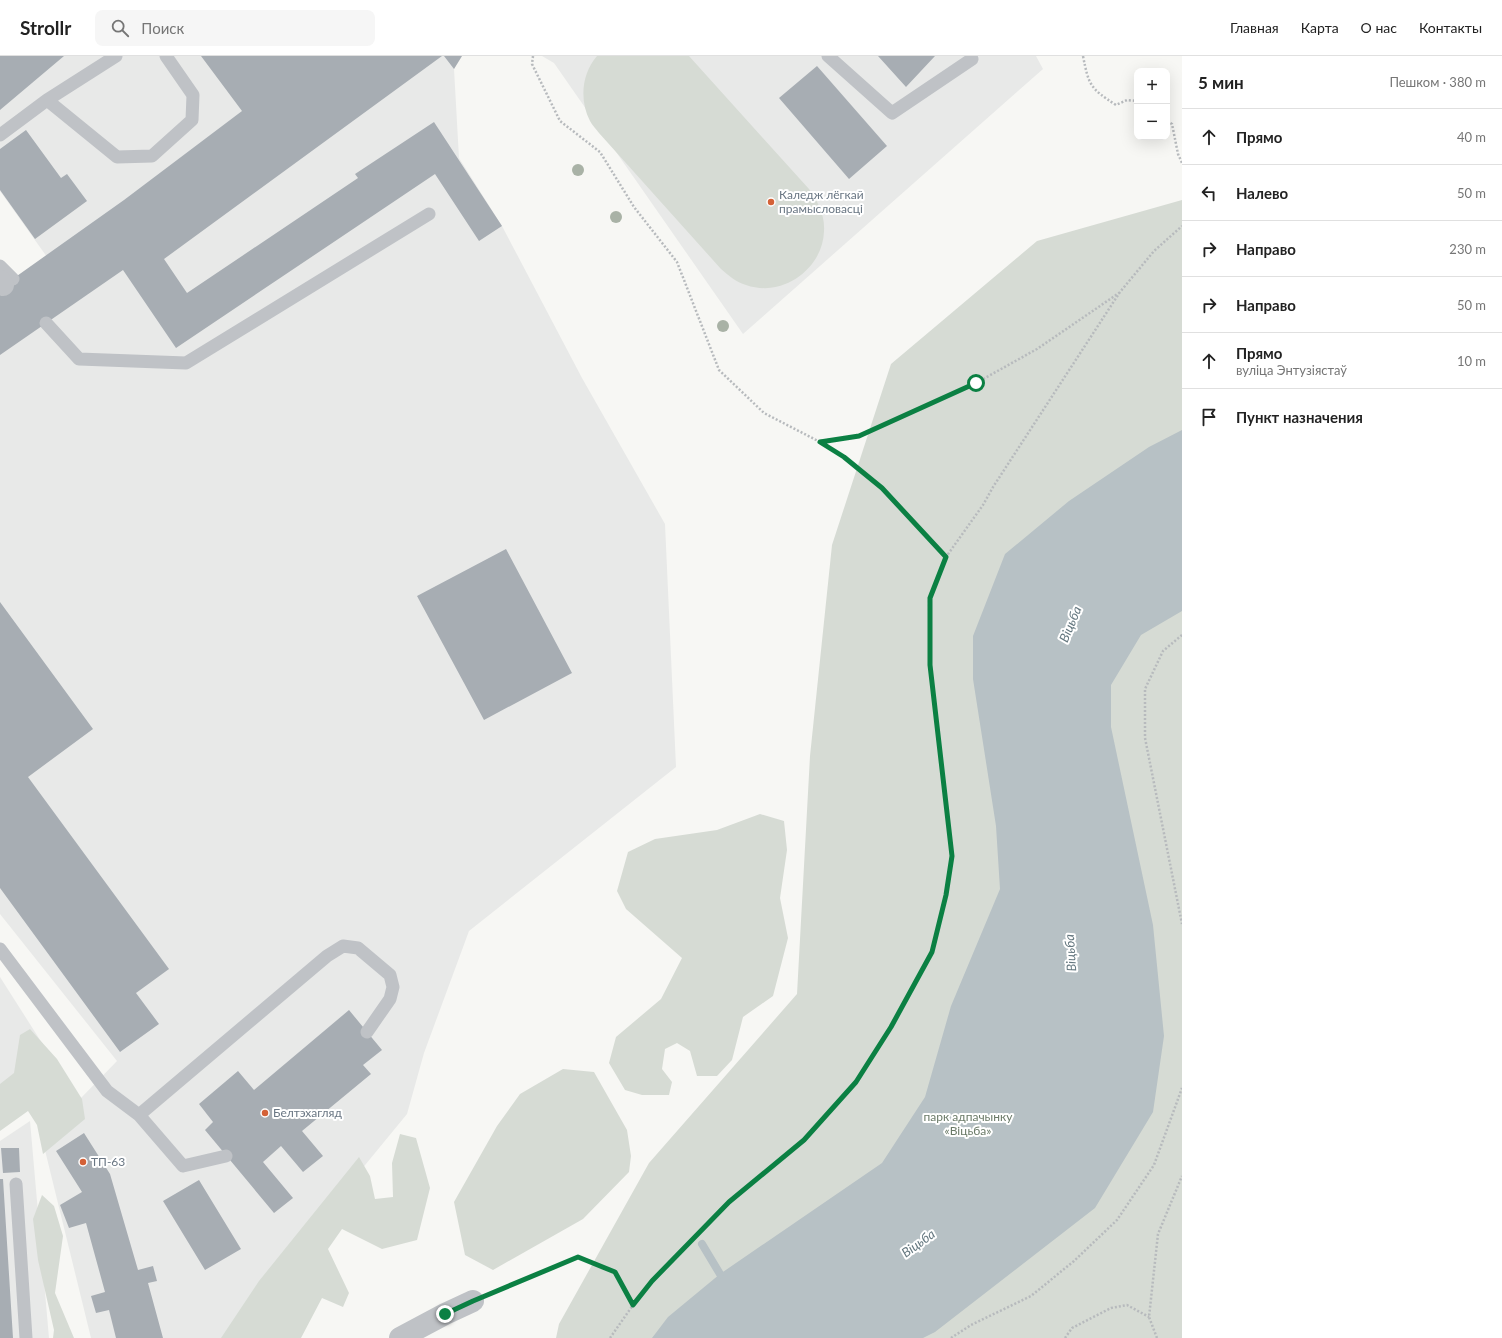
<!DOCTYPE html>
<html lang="ru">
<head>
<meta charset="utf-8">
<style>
	:root { --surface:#fff; --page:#f6f6f6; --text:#222; --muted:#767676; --line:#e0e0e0 }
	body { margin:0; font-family:Lato,sans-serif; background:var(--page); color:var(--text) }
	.controls { position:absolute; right:12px; top:12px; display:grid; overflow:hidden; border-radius:8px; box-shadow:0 4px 16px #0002 }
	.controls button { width:36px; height:36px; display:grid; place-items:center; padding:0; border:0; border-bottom:1px solid var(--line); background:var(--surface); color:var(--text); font:20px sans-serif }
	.stop { position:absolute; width:12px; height:12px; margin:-9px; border:3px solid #0b8043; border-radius:50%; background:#fff }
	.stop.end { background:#0b8043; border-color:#fff; box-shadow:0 1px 4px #0008 }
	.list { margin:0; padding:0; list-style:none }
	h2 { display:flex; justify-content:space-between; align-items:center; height:52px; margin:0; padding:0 16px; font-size:17px }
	h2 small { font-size:13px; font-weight:400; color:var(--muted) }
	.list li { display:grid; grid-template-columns:26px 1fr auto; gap:12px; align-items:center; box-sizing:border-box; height:56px; padding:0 16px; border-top:1px solid var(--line) }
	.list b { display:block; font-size:15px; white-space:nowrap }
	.list p { margin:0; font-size:13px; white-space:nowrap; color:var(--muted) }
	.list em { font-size:13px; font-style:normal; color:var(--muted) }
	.icon { flex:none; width:22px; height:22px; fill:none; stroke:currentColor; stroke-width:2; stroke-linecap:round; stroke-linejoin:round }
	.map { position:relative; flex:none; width:1182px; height:1282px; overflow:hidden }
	header { display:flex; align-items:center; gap:24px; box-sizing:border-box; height:56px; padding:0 20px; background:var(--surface); border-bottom:1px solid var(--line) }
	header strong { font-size:19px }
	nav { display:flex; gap:22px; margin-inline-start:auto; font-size:14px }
	.search { width:280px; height:36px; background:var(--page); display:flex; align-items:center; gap:10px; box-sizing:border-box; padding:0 14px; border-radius:8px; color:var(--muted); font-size:15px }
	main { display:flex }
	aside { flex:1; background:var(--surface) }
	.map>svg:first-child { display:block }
</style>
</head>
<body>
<header>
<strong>Strollr</strong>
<div class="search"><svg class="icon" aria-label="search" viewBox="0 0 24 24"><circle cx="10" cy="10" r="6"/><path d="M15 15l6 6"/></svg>Поиск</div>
<nav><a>Главная</a><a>Карта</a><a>О нас</a><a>Контакты</a></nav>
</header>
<main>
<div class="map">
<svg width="1182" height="1282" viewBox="0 0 1182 1282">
	<rect width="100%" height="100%" fill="#f7f7f4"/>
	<path fill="#e8e9e8" d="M 0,0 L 462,0 L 454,13 L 459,102 L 502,170 L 582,322 L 665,468 L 676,711 L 469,875 L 424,997 L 407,1058 L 223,1282 L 91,1282 L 42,1082 L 117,1005 L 0,858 L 0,245 L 52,208 L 0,135 Z
		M 542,0 L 1036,0 L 1043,13 L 743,278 L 554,7 Z
		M 0,921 L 49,998 L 0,1036 Z
		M 30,1065 L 49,1282 L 0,1282 L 0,1085 Z"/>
	<path fill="#d6dbd4" d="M 597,0 L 689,0 L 809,133 C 818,146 825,159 824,175 C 823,213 782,242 746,229 C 736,226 729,220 721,213 L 599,77 C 596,73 592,69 590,65 C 579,44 582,17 597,0 Z
		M 1182,144 L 1182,1282 L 556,1282 L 559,1268 L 649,1107 L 797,938 L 810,700 L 832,489 L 891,308 L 1037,185 Z
		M 760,758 L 784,765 L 787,794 L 780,842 L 788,882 L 773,940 L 743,961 L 732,1004 L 717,1020 L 697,1020 L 690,995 L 677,987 L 665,993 L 662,1013 L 672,1026 L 669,1039 L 642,1039 L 625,1034 L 609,1007 L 616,981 L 661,943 L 682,902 L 626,853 L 617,835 L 628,796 L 655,783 L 717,774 Z
		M 30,973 L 57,1003 L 82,1043 L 85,1063 L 43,1098 L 37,1069 L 28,1055 L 0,1075 L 0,1028 L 14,1017 L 20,979 Z
		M 563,1013 L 594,1016 L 627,1074 L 631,1100 L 629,1116 L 583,1163 L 493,1214 L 465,1199 L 454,1146 L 497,1070 L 520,1038 Z
		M 400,1078 L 416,1082 L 430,1132 L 417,1184 L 382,1193 L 342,1173 L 328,1193 L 349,1237 L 343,1251 L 322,1242 L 301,1282 L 221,1282 L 259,1225 L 359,1101 L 370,1120 L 375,1143 L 393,1141 L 392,1107 Z
		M 42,1139 L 54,1150 L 63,1180 L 55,1237 L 74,1282 L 53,1282 L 54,1274 L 38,1204 L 33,1163 Z"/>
	<path fill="#b7c1c5" d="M 1182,374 L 1182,555 L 1141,579 L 1111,629 L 1111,671 L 1153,869 L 1164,980 L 1153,1056 L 1095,1152 L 935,1276 L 923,1282 L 652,1282 L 668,1261 L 720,1218 L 882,1107 L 925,1041 L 951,950 L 1000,833 L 996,770 L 973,623 L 973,580 L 1005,498 L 1069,445 L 1149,391 Z"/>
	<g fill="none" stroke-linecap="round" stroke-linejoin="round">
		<path stroke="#b7c1c5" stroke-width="8" d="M 702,1188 L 720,1218"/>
	</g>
	<path fill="#a7adb3" d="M 0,0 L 64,0 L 0,54 Z
		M 201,0 L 442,0 L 164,203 L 187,237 L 358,122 L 355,118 L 434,66 L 502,170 L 479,185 L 435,118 L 176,292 L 123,214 L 0,299 L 0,232 L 124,144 L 242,55 Z
		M 444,0 L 462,0 L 454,13 Z
		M 878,0 L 935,0 L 906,31 Z
		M 817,10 L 887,90 L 849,123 L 779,42 Z
		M 26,74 L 61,122 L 67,118 L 87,145 L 35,183 L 0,134 L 0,93 Z
		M 506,493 L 572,617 L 484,664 L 417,540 Z
		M 0,546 L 93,673 L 28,721 L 169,913 L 136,937 L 159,968 L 120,996 L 0,832 Z
		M 349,954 L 382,994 L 363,1009 L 371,1018 L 302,1075 L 323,1100 L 303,1116 L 281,1090 L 263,1106 L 293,1142 L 274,1157 L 205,1074 L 213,1066 L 199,1048 L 238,1015 L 254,1034 Z
		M 84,1077 L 110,1118 L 138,1214 L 153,1210 L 157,1225 L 148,1227 L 163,1282 L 116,1282 L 109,1254 L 96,1257 L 91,1240 L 105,1236 L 86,1167 L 69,1172 L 60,1149 L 82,1136 L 56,1095 Z
		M 1,1092 L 19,1092 L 20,1116 L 3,1117 Z
		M 0,1123 L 3,1123 L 13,1282 L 0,1282 Z
		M 199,1124 L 241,1193 L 205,1214 L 163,1145 Z"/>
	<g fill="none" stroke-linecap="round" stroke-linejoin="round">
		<path stroke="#b7babd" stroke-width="2.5" stroke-dasharray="2 2" stroke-linecap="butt" d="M 533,0 L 532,8 L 560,65 L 600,96 L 634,151 L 677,206 L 719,314 L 764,357 L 820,386 L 844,401 L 882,432 L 946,501
			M 1083,0 C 1089,30 1090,32 1116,49 L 1127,44 L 1137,45
			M 1167,65 L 1172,68 L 1178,98 L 1182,107
			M 820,385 L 859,380 L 976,327 L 1037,293 L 1119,237
			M 1182,579 L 1163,595 L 1145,633 L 1145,682 L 1182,868
			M 494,1236 L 578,1201 L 615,1216 L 633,1249
			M 610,1282 L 633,1249 L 652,1225 L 729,1146 L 804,1084 L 856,1026 L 891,971 L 932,896 L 946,839 L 952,799 L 930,609 L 929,542 L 946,501 L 983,449 L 993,431 L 1120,236 L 1154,195 L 1182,170
			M 951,1282 L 971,1269 L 1031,1240 L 1074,1205 L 1117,1164 L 1154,1109 L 1182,1032
			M 1065,1282 L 1072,1272 L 1111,1252 L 1127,1249 L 1149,1261
			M 1157,1282 L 1149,1261 L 1158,1178 L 1182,1120"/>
		<path stroke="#bfc2c6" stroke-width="13" d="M 116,0 L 47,44 L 117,101 L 152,100 L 192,64 L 193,39 L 166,0
			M 828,0 L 892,57 L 972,3
			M 0,79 L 47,44
			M 0,210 L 13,223
			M 46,267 L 79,303 L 186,307 L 429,158
			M 0,893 L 107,1035 L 139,1059 L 327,900 L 343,890 L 358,892 L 390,919 L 393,931 L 390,943 L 367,976
			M 139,1059 L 183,1110 L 226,1100
			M 16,1128 L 26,1282"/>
		<path stroke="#bfc2c6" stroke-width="22" d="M 0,225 L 3,229
			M 400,1282 L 445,1258 L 473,1245"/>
	</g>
	<g fill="#a9b2a6">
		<circle cx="578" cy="114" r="6"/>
		<circle cx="616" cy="161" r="6"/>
		<circle cx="723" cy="270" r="6"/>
	</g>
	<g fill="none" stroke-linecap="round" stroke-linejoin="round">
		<path stroke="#0b8043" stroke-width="5" d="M 445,1258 L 473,1245 L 578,1201 L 615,1216 L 633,1249 L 652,1225 L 729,1146 L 804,1084 L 856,1026 L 891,971 L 932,896 L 946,839 L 952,800 L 930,609 L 930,542 L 946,501 L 882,432 L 844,401 L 820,386 L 859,380 L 976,327"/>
	</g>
	<g fill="#d46137" stroke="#fff" stroke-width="1.5">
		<circle cx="771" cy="146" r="4"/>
		<circle cx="265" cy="1057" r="4"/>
		<circle cx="83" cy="1106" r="4"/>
	</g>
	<g text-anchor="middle" stroke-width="4" stroke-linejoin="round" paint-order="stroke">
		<g font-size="12" fill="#697683" stroke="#fff" text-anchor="start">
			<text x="779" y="143">Каледж лёгкай<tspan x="779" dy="14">прамысловасці</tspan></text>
			<text x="273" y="1061">Белтэхагляд</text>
			<text x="91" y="1110">ТП-63</text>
		</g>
		<g font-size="12" fill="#6a7a67" stroke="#fff">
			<text x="968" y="1065">парк адпачынку<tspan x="968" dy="14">«Віцьба»</tspan></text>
		</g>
		<g font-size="13" font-style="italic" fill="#64777f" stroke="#fff">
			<text transform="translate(1070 568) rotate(-67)" y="5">Віцьба</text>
			<text transform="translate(1070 897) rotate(-94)" y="5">Віцьба</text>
			<text transform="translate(918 1187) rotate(-36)" y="5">Віцьба</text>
		</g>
	</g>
</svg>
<div class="controls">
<button>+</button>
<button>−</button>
</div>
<div class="stop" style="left:976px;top:327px"></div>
<div class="stop end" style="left:445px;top:1258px"></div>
</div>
<aside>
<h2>5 мин<small>Пешком · 380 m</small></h2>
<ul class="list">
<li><svg class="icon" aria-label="ahead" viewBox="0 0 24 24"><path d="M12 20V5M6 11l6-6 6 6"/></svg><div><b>Прямо</b></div><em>40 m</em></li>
<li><svg class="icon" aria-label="left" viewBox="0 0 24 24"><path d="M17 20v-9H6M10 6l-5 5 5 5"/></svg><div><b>Налево</b></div><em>50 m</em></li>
<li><svg class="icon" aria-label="right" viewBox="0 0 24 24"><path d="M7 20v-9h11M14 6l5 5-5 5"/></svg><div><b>Направо</b></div><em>230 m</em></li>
<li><svg class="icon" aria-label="right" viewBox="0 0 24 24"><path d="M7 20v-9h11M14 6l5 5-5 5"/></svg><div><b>Направо</b></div><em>50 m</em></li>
<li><svg class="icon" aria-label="ahead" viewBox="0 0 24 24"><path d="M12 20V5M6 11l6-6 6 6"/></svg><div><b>Прямо</b><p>вуліца Энтузіястаў</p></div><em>10 m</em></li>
<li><svg class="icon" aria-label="arrive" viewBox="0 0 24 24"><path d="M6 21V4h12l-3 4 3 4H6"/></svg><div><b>Пункт назначения</b></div></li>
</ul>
</aside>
</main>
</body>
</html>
